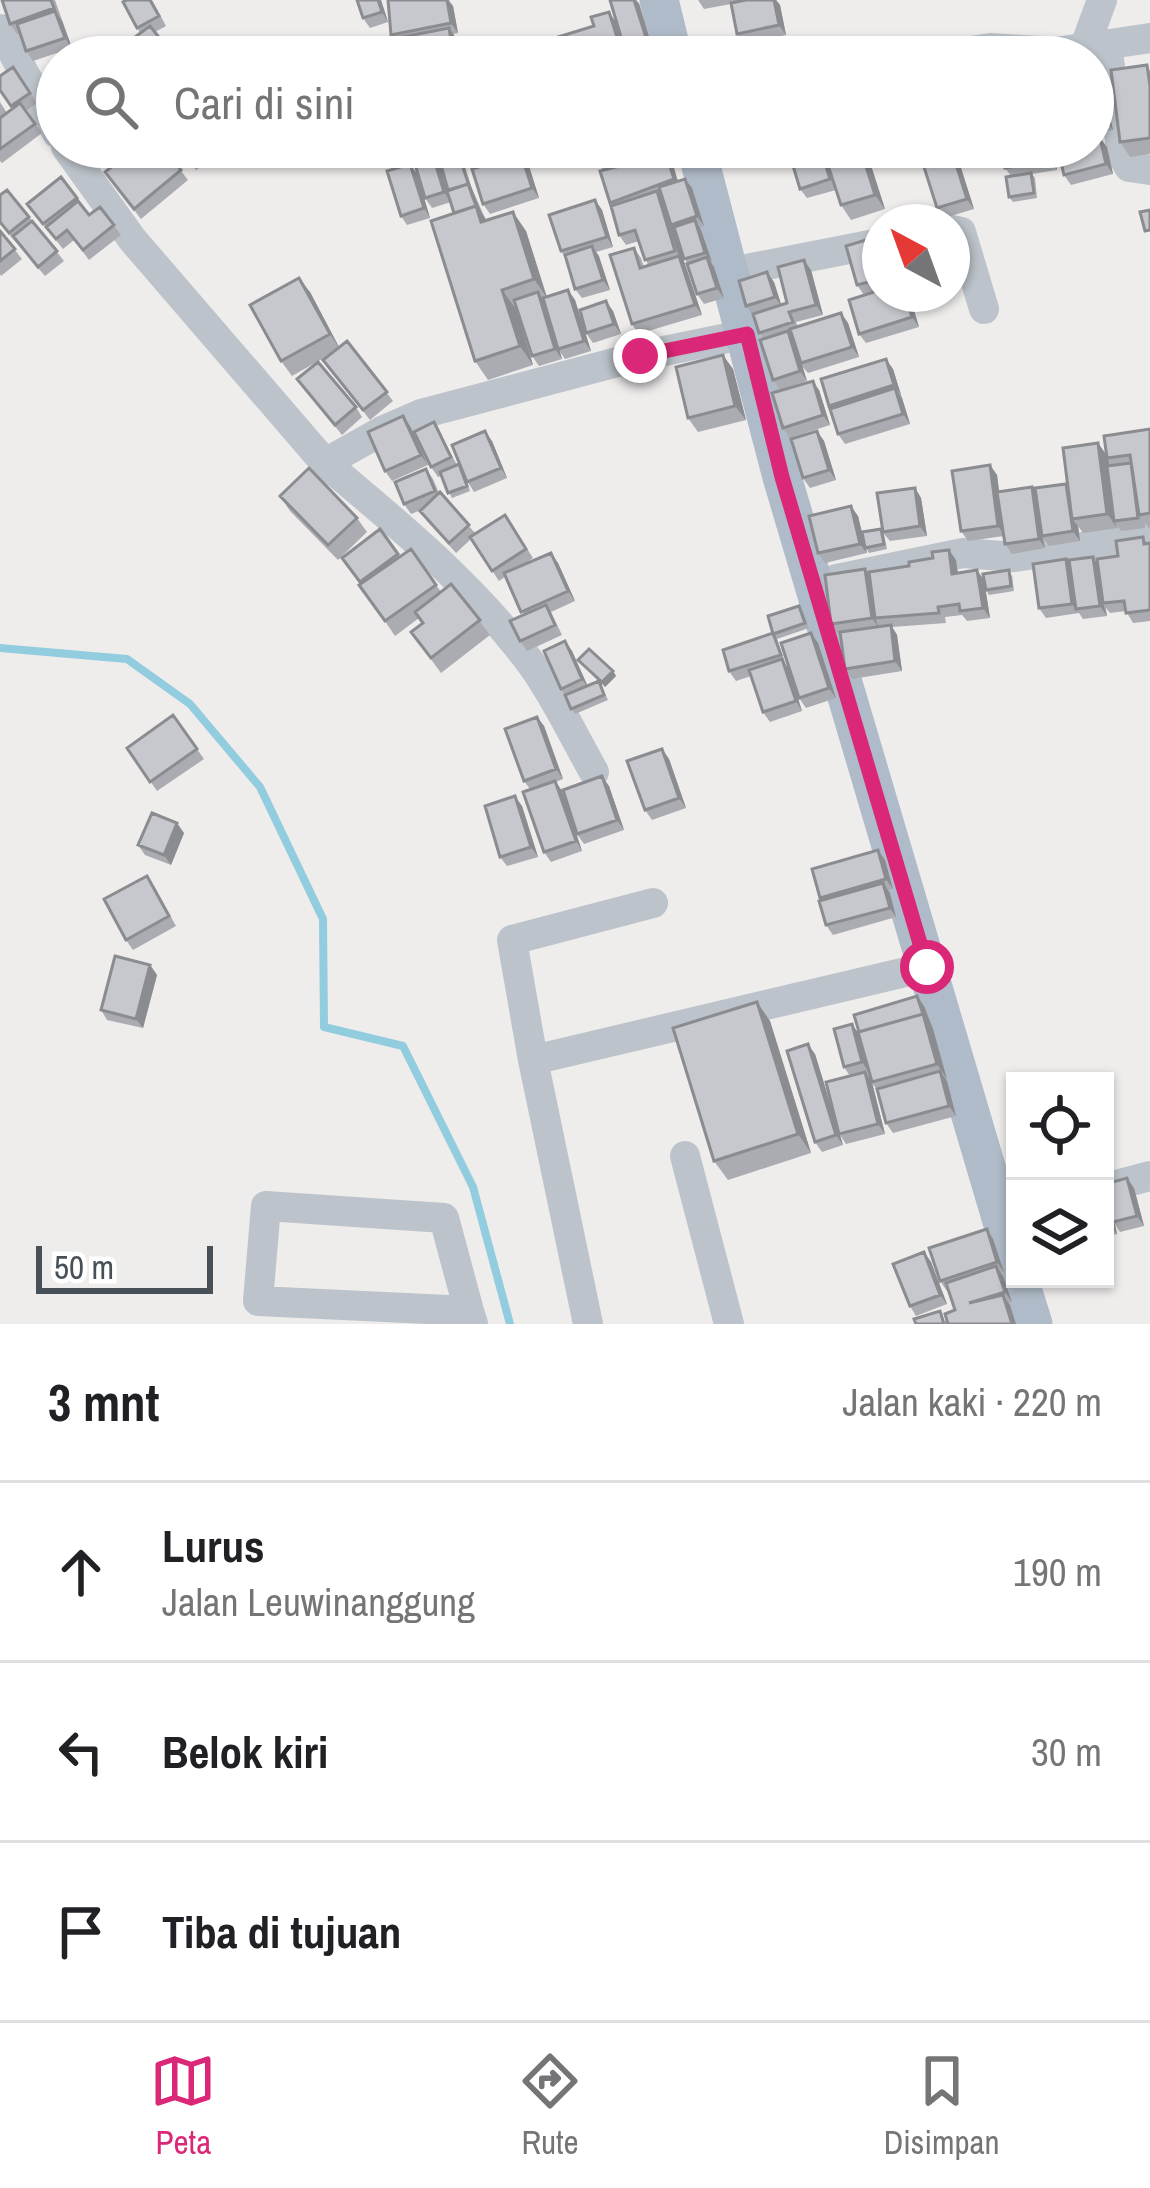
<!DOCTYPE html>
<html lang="id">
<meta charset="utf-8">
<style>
body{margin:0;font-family:"Archivo Narrow",sans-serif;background:#f2f2f2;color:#202124}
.controls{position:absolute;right:36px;bottom:36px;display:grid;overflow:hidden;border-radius:0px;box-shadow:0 3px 9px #0004}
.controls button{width:108px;height:108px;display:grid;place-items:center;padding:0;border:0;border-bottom:3px solid #e0e0e0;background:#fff;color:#202124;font:60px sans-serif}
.compass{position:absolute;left:862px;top:204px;width:108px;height:108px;border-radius:50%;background:#fff;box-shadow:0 3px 9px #0004;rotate:319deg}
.scale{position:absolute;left:36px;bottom:30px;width:177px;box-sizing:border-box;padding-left:12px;border:6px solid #474f57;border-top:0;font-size:33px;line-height:42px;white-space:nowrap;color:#474f57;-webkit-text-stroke:9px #fff;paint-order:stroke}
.stop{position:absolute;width:36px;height:36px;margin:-27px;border:9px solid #db2777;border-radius:50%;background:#fff}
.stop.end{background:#db2777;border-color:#fff;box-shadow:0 3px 12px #0008}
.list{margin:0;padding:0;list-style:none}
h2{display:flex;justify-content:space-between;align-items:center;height:156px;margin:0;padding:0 48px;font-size:51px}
h2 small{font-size:39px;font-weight:400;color:#757577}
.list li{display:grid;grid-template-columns:78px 1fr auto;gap:36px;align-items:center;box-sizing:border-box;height:180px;padding:0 48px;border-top:3px solid #e0e0e0}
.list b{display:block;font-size:45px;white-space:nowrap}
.list p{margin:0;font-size:39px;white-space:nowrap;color:#757577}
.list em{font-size:39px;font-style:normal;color:#757577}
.icon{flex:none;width:66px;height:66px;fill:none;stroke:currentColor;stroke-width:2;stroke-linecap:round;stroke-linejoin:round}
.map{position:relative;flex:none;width:1150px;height:1324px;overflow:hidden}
.search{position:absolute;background:#fff;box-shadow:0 3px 9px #0004;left:36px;right:36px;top:36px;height:132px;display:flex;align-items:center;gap:30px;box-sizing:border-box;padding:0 42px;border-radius:66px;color:#757577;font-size:45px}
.sheet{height:696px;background:#fff}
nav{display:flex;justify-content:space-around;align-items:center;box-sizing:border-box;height:168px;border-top:3px solid #e0e0e0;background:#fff;font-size:33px;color:#757577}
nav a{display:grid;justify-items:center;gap:6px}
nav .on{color:#db2777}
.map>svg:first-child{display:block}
</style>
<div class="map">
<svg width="1150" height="1324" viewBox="0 0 1150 1324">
<rect width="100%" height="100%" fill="#efecec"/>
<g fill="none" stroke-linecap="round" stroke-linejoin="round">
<path stroke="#92ccdf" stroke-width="8" d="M0 648 127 659 190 704 260 787 323 919 324 1027 403 1046 473 1187 510 1324"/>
<path stroke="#bcc3ca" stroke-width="30" d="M0 29 57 133
M1107 45 1122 155 1129 167 1150 170
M1084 49 1102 0
M932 57 990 48 1055 52 1150 38
M66 147 132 239 325 463 382 431 421 414 640 356 747 334
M952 230 961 232 984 309
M731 272 880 243
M325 463C399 525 475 587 533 666 556 698 574 737 594 772
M837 579 963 553 1015 557 1150 537
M533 1060 927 967
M685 1156 729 1324
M1105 1188 1150 1176
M469 1311 258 1301 266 1206 444 1218 469 1311 473 1324
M588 1324 533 1060 512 940 653 903"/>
<path stroke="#afbbc8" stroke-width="39" d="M659 0 673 57
M696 147 782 477 1015 1265
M1019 1279 1033 1324"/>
</g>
<path fill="#abacb1" d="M2 0H55L72 48 33 61 26 51 20 33 17 34 10 24Z
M124 0H152L166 26 155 32 174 57H132L140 33 123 2Z
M357 0H381L388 22 370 28 363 18Z
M388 0H449L453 6 458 33 453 34 456 38 394 39 391 35Z
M610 0H637L655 57H627Z
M698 0H776L780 5 786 35 744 44 737 34 731 4 704 9Z
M1093 60 1098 67 1113 130 1093 134Z
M13 67 37 103 26 111 42 133 2 163 0 161V102L7 113 13 108 0 90Z
M1150 69V154L1130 157 1120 142Z
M1100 138 1107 147 1113 174 1071 185 1064 175Z
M77 147H105L87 160Z
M163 147 188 180 141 219 105 172Z
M180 147H230L196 170Z
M399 147H448L408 161Z
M464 147H491L469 154Z
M527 147H590L538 163Z
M637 147 641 160H643L638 147H679L682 155 669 159 678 181 692 188 704 226 700 228 724 298 704 304 697 294 687 264 672 226 702 315 638 334 632 324 634 248 641 258 644 267 648 265 639 241 626 245 619 235 603 170 600 166Z
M793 147H865L885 209 851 220 841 205 836 190 807 198 800 189Z
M936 147H978L979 153 956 159 961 168 974 209 944 218 937 208 943 161Z
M1053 147 1057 170 1032 174 1035 178 1037 198 1013 202 1009 197 1011 176 1005 168Z
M434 159 441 168 464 163 472 189 486 220 526 231 547 297 568 290 575 300 591 351 565 359 560 352 562 359 539 366 532 356 516 309 533 365 488 380 475 361 454 213 451 202 432 208 425 198Z
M528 163 539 198 490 214 483 204Z
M410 164 417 174 430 218 407 225 401 216Z
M61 177 89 215 100 207 121 235 89 260 74 240 63 249 27 204Z
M0 195 29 217 64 261 45 276 0 224Z
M595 200 602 210 613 247 596 252 610 290 582 298 575 289 566 259 561 251Z
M0 231 22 259 1 276 0 274Z
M880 237V294H909L919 327 866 343 859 334 864 295 857 285Z
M811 270 823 315 796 322 798 327 841 313 848 323 859 357 808 373 802 366 807 381 780 390 773 380 763 339 753 315 746 306 774 282 781 305 787 303Z
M310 292 339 347 347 341 393 401 370 420 323 360 329 355 292 376 281 361Z
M613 311 621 334 593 343 586 333Z
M733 369 746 420 698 432 688 418Z
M893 369 910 424 845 444 838 434 829 406Z
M297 379 356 407 362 417 342 435Z
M819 390 830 425 790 438 783 428Z
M403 416 410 426 428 465 392 481 385 471Z
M434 422 457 465 492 441 507 478 474 492 466 479 470 491 452 498 441 476 438 477 431 467Z
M1150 429V529L1145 523V528L1121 531 1117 525 1118 528 1083 533 1078 526 1080 541 1049 546 1044 539 1045 548 1012 554 1005 544 1004 536 968 541 961 531 990 465 997 475 999 492 1032 487 1036 493 1066 484 1098 443 1106 455Z
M817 431 824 441 836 480 810 488 803 478Z
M426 469 433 479 439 493 476 534 505 515 533 558 523 565 558 563 575 601 551 612 562 635 527 651 520 641 524 615 506 576 499 581 471 539 456 553 427 521 421 510 411 514 404 504Z
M915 488 921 498 927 536 890 541 884 534 887 549 869 553 866 548 867 553 825 563 818 553 858 516 864 543 881 529Z
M280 496 357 518 367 532 338 560 290 511Z
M380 529 400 557 411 549 441 592 451 584 490 635 441 673 411 632 423 624 419 618 395 636 342 558Z
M1143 537 1148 544 1150 543V621L1133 623 1126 611 1110 613 1106 608 1107 616 1083 619 1079 613 1046 618 1039 608 1070 565 1097 562 1118 556Z
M956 560 958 573 984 580 990 618 967 621 962 615 945 617 946 623 892 627 897 635 902 671 852 679 845 669 841 633 838 634 831 624 869 575Z
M1012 575 1014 591 989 595 986 590Z
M803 611 809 628 777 639 802 711 770 722 763 712 751 676 736 681 729 671 773 633Z
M565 641 572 651 587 685 598 681 578 660 613 671 616 676 605 687 600 682 608 700 575 714 561 689Z
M818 643 836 698 806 708 799 698Z
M173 715 204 759 157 791 127 748Z
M537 717 544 726 563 779 556 782 562 791 582 851 551 862 544 852 530 789 524 781Z
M662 749 669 759 686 808 652 820 645 810Z
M609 786 624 830 584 844 577 834Z
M522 806 538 857 507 866 500 857Z
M184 833 171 865 145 855 138 845Z
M885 860 893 889 888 890 896 917 833 935 826 925 820 898Z
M154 886 176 926 133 950 126 940Z
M150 965 157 975 143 1028 107 1020 101 1010Z
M924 1006 933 1029 956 1116 893 1133 886 1123 878 1091 872 1083 885 1134 846 1144 840 1135 843 1145 822 1152 815 1142V1054L838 1130 850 1076 844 1067 852 1024 858 1033Z
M770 1021 811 1153 728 1180 714 1161Z
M1134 1188 1144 1226 1120 1232 1115 1224 1117 1234 1105 1237V1190Z
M993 1239 1004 1272 1001 1273 1012 1302 1008 1303 1016 1324H916L947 1321 955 1310 949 1291H947L940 1281Z
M924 1252 931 1262 947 1304 916 1316 910 1306Z"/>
<path fill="#8b8c90" d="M378 0H381L388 22 382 12Z
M447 0 453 6 458 33 451 23Z
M634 0 639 3 655 57 650 50Z
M774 0H776L780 5 786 35 779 25Z
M55 11 62 21 72 48 65 38Z
M609 12 616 22 627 57H623Z
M449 28 456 38 459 57H454Z
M1093 60 1098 67 1113 130 1103 115 1093 75Z
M1100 138 1107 147 1113 174 1106 164Z
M860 147H865L885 209 875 195Z
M1048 147H1053L1057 170 1050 160Z
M521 154 528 163 539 198 532 188Z
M666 154 673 164 680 189 674 179Z
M460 158 482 214 490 225 481 222Z
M954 158 961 168 974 209 967 199Z
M434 159 441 168 451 202 444 192Z
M410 164 417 174 430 218 424 208Z
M685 179 692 188 704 226 697 216Z
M657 191 664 201 702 315 695 305Z
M595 200 602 210 613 247 607 237Z
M513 212 526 231 547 298 534 279Z
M695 220 701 230 712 262 705 253Z
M592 246 599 256 610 290 603 280Z
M707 257 714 267 724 298 717 288Z
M804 260 811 270 823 315 816 305Z
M767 272 774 282 782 307 775 297Z
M299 278 310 292 340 349 330 334Z
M502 290 516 309 533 365 520 346Z
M568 290 575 300 591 351 584 341Z
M538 292 545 302 562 359 555 349Z
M905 294H909L919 327 912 317Z
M606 301 613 311 621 334 614 324Z
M841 313 848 323 859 357 852 347Z
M788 331 795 341 807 381 800 371Z
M723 355 733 369 746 420 735 406Z
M886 359 893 369 901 395 894 385Z
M813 381 819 390 830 425 823 415Z
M895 388 902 398 910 424 903 414Z
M403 416 410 426 428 465 421 455Z
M485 431 492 441 507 478 501 468Z
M817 431 824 441 836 480 829 470Z
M1098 443 1108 457 1117 521H1114L1118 528 1107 514Z
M990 465 997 475 1005 536 998 526Z
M1066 484 1072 519 1078 526 1080 541 1073 531Z
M1032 487 1039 497 1042 536 1045 548 1039 539Z
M915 488 921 498 927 536 920 526Z
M851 506 858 516 867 553 860 544Z
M949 550 956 560 959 584 952 574Z
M551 553 558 563 575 601 568 591Z
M1093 557 1100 567 1103 603 1107 616 1100 606Z
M1066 559 1073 569 1076 609 1079 614 1072 604Z
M865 569 872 579 875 618 879 628 872 618Z
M977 570 984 580 990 618 983 608Z
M891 625 897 635 902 671 895 661Z
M811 633 818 643 836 698 829 688Z
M565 641 572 651 589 689 582 679Z
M782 659 789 669 802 711 796 701Z
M613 671 616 676 605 687 602 682Z
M537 717 544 726 563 779 556 769Z
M662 749 669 759 686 808 679 798Z
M602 776 609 786 624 830 617 820Z
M555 781 562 791 582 851 576 841Z
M515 796 522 806 538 857 531 847Z
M177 823 184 833 171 865 164 855Z
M878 850 885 860 893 889 886 879Z
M883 883 890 893 896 917 890 908Z
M150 965 157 975 143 1028 136 1019Z
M917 996 924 1006 933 1029 947 1079 937 1064Z
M757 1002 770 1021 811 1153 798 1134Z
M852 1024 859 1034 869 1072 862 1062Z
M808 1044 815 1054 843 1145 836 1135Z
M940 1071 947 1081 956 1116 949 1106Z
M865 1072 872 1082 885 1134 878 1124Z
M1127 1178 1134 1188 1144 1226 1137 1216Z
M1105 1190 1107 1193 1117 1234 1110 1224 1105 1203Z
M987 1229 993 1239 1004 1272 997 1262Z
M924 1252 931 1262 947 1304 940 1295Z
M996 1266 1003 1276 1012 1302 1005 1292Z
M1003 1295 1010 1305 1016 1324H1012Z"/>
<path fill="#c7c8ce" stroke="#8b8c90" stroke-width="3" d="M2 0H51L54 8 10 24Z
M127 0H150L159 16 137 28 123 2Z
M357 0H378L382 12 363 18Z
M388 0H447L451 23 391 35Z
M610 0H634L650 50 627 57Z
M746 0H774L779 25 737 34 731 3Z
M55 11 65 38 26 51 17 24Z
M609 12 623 56 565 57 558 37 594 26 591 17Z
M150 26 173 55 171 57H133L124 45Z
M449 28 454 57H370L367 44Z
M215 38 229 57H190Z
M118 46 127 57H104Z
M554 50 556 57H531Z
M1088 52 1089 57H1069Z
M1147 65 1150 86V138L1120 142 1111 70Z
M13 67 30 93 11 106 0 90V76Z
M1093 75 1103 115 1093 117Z
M57 90V106L50 96Z
M20 103 35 124 0 149V118Z
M1100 138 1106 164 1064 175 1058 149 1093 147V139Z
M137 147H163L181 170 134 209 105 172Z
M180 147H208L189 160Z
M594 147H633L636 155 600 166Z
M638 147H669L641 156Z
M793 147H820L830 179 800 189 788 149Z
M822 147H860L875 195 841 205Z
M936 147H958L938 153Z
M1002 147H1048L1050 160 1005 168Z
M521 154 532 188 483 204 472 169Z
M666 154 674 179 610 203 600 171Z
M460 158 469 186 468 184 448 190 441 165Z
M954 158 967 199 937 208 924 167Z
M434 159 444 192 425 198 415 164Z
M410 164 424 208 401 216 387 171Z
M1031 173 1034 193 1009 197 1006 177Z
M61 177 77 198 43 224 27 204Z
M685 179 697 216 671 225 659 187Z
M468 184 476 206 454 213 447 191Z
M7 190 29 217 9 233 0 222V195Z
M657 191 675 251 645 260 635 230 619 235 611 206Z
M595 200 607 237 561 251 549 215Z
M78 201 89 215 100 207 114 225 83 250 67 230 56 239 46 227Z
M476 206 481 222 513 212 534 279 502 290 520 346 475 361 431 221Z
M1150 210V230L1145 231 1140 212Z
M695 220 705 253 684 259 674 227Z
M32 221 57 251 38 267 13 236Z
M0 231 15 249 0 261Z
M879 236 880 279 857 285 846 246Z
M592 246 603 280 575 289 565 255Z
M634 248 640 268 679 256 695 305 632 324 610 255Z
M707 257 717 288 697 294 687 264Z
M804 260 816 305 789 312 793 322 759 333 753 314 787 303 778 267Z
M767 272 775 297 746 306 739 281Z
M299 278 330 334 281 361 250 305Z
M568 290 584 341 558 349 543 298Z
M880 290V294H905L912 317 859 334 849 300Z
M538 292 555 349 532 356 514 300Z
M606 301 614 324 586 333 580 310Z
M841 313 852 347 801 363 790 329Z
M788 331 800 371 773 380 760 340Z
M347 341 387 392 363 410 323 360Z
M723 355 735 406 688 418 676 367Z
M886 359 894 385 829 406 821 379Z
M318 362 356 407 335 425 297 379Z
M813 381 823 415 783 428 772 393Z
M895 388 903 414 838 434 830 409Z
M403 416 421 455 385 471 368 432Z
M434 422 451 457 431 467 414 432Z
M1150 429V513L1139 515 1130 455 1107 458 1104 436Z
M485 431 501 468 467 482 452 445Z
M817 431 829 470 803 478 791 439Z
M1098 443 1107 514 1072 519 1063 448Z
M1131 463 1138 518 1114 521 1107 466Z
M459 464 467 486 448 493 440 472Z
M990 465 998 526 961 531 952 471Z
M309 468 357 518 328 545 280 496Z
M426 469 435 491 404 504 395 482Z
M1066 484 1073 531 1042 536 1035 488Z
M1032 487 1039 539 1005 544 997 492Z
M915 488 920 526 883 532 877 493Z
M440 492 469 525 449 543 420 511Z
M851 506 860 544 818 553 809 516Z
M505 515 526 549 492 571 470 537Z
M380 529 398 554 360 582 342 558Z
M881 529 884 544 865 548 862 532Z
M1143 537 1144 544 1150 543V610L1126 613 1124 601 1103 603 1097 559 1118 556 1116 541Z
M411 549 436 585 385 621 359 585Z
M949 550 952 574 977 570 983 608 960 611 959 604 938 607 939 613 875 618 869 572 909 566V562L933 558 932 552Z
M551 553 568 591 521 612 504 573Z
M1093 557 1100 606 1076 609 1069 560Z
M1066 559 1072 604 1039 608 1033 564Z
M865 569 872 618 831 624 825 575Z
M1009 570 1011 586 986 590 983 574Z
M451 584 480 620 431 658 411 632 423 623 415 612Z
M546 605 555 625 520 641 510 621Z
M799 606 805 623 773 634 768 616Z
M891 625 895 661 845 669 840 632Z
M773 633 781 655 729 671 723 650Z
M811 633 829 688 799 698 781 643Z
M565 641 582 679 561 689 544 651Z
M589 649 613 671 602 682 578 660Z
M782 659 796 701 763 712 749 670Z
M599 681 604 695 571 709 565 695Z
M173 715 197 749 150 782 127 748Z
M537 717 556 769 524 781 505 729Z
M662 749 679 798 645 810 627 761Z
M602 776 617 820 577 834 563 790Z
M555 781 576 841 544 852 523 792Z
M515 796 531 847 500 857 485 806Z
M152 813 177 823 164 855 138 845Z
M878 850 886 879 820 898 812 869Z
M147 876 169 916 126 940 104 899Z
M883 883 890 908 826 925 819 901Z
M115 956 150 965 136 1019 101 1010Z
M917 996 923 1014 859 1032 854 1015Z
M757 1002 798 1134 714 1161 673 1028Z
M923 1014 937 1064 872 1082 858 1032Z
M852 1024 862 1062 844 1067 834 1029Z
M808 1044 836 1135 815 1142 787 1051Z
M940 1071 949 1106 886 1123 877 1089Z
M865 1072 878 1124 839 1134 826 1082Z
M1127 1178 1137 1216 1113 1222 1105 1184Z
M1105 1203 1110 1224 1105 1225Z
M987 1229 997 1262 940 1281 929 1248Z
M924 1252 940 1295 910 1306 893 1264Z
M996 1266 1005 1292 969 1303 1003 1295 1012 1324H948L945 1314 955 1310 946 1283Z
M940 1311 944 1324H916L914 1319Z"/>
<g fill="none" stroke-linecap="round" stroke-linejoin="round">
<path stroke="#db2777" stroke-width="15" d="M640 356 747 334 782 477 927 967"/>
</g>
</svg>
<div class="controls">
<button><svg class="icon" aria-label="locate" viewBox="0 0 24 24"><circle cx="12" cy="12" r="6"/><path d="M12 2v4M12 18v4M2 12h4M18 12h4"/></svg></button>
<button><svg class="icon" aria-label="layers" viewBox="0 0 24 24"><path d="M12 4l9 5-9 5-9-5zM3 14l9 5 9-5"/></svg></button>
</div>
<svg class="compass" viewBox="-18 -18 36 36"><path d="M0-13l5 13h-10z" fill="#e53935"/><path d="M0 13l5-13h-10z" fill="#757577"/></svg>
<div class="scale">50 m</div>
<div class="stop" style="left:927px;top:967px"></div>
<div class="stop end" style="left:640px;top:356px"></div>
<div class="search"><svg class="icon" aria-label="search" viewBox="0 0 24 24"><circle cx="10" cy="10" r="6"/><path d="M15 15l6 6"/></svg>Cari di sini</div>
</div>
<section class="sheet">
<h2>3 mnt<small>Jalan kaki · 220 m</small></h2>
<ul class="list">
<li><svg class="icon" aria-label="ahead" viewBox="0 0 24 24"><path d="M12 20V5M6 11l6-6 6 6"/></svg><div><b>Lurus</b><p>Jalan Leuwinanggung</p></div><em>190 m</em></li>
<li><svg class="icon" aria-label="left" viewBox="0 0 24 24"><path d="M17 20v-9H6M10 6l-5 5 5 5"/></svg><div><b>Belok kiri</b></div><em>30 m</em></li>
<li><svg class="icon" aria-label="arrive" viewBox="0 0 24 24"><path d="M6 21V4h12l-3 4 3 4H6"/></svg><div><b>Tiba di tujuan</b></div></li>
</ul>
</section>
<nav>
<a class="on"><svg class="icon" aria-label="map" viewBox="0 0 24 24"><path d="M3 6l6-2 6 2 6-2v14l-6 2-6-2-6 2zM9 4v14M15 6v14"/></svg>Peta</a>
<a><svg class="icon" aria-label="directions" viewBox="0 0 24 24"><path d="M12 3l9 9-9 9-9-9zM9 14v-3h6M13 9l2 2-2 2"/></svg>Rute</a>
<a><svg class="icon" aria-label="saved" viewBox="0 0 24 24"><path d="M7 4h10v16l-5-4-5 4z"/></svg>Disimpan</a>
</nav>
